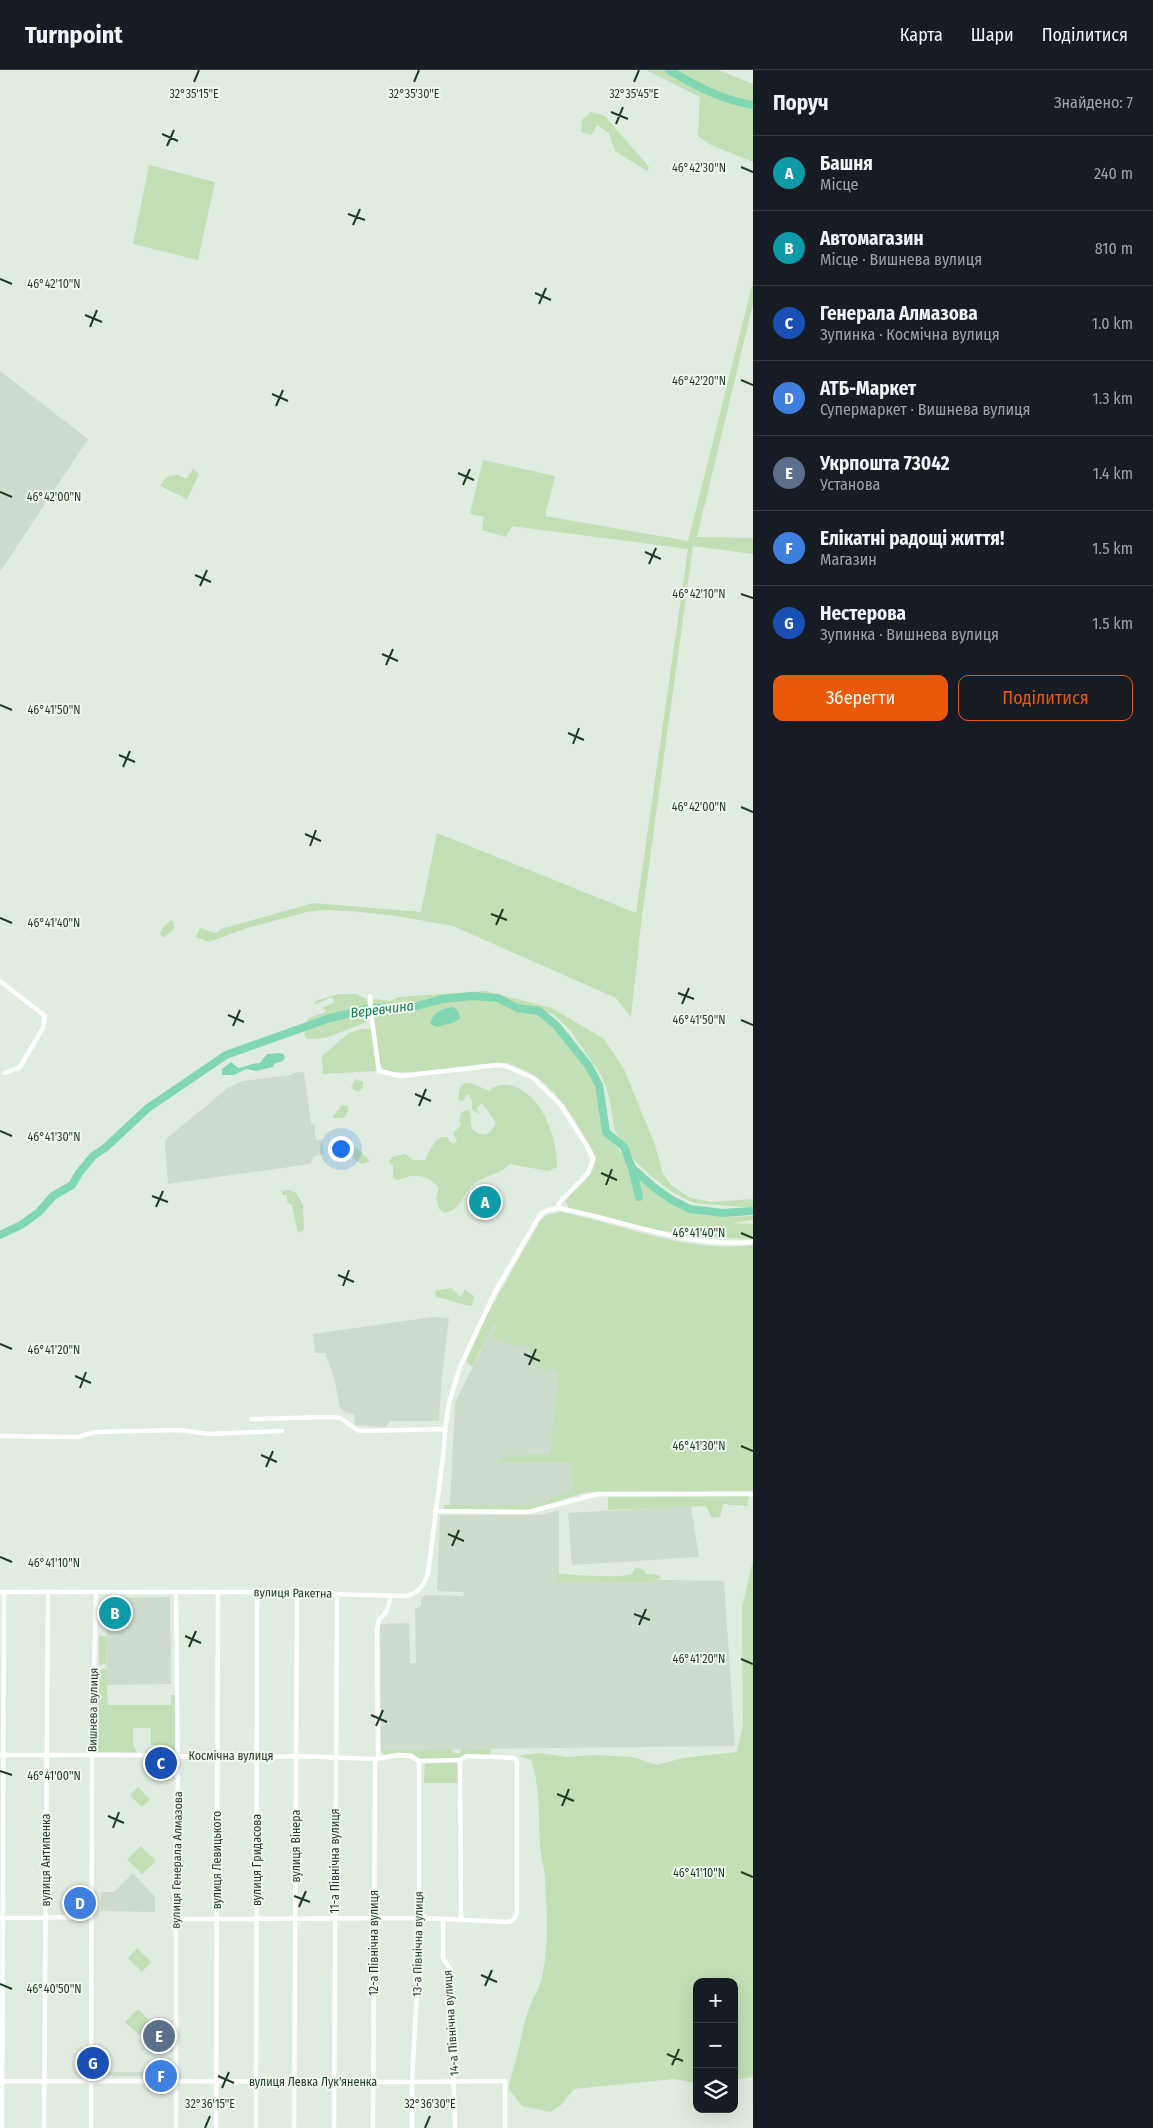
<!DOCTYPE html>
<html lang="uk">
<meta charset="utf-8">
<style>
body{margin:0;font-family:"Fira Sans Condensed",sans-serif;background:#242831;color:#f1f3f6}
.controls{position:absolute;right:15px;bottom:15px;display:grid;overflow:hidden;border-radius:10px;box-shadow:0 5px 20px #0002}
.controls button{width:45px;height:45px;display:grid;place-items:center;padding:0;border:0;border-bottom:1px solid #363941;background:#171b24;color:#f1f3f6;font:25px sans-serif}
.you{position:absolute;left:340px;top:1078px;width:18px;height:18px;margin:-12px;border:4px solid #fff;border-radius:50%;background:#1a73e8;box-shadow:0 0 0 8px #1a73e833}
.badge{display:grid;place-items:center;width:32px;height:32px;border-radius:50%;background:#ea580c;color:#fff;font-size:16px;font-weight:700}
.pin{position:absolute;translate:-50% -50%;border:2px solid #fff;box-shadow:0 1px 5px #0006}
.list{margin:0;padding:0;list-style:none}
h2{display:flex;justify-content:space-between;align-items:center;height:65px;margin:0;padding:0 20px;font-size:21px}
h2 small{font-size:16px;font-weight:400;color:#9ea1a6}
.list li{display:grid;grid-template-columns:32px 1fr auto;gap:15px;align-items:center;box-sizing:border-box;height:75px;padding:0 20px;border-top:1px solid #363941}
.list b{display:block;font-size:19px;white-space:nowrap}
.list p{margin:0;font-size:16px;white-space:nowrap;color:#9ea1a6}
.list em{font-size:16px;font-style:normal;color:#9ea1a6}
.actions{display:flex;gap:10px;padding:15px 20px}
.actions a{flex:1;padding:11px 0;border:1px solid #ea580c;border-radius:10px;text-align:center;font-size:18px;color:#ea580c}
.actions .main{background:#ea580c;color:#fff}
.icon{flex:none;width:28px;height:28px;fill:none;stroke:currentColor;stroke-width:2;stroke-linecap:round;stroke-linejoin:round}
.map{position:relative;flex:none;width:753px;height:2058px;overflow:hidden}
header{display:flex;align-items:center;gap:30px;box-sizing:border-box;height:70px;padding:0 25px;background:#171b24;border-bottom:1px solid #363941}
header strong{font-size:24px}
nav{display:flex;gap:28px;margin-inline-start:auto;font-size:18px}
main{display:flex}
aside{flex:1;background:#171b24}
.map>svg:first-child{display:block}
</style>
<header>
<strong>Turnpoint</strong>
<nav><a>Карта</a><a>Шари</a><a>Поділитися</a></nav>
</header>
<main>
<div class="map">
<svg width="753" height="2058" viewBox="0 0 753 2058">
<rect width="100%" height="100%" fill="#dfecdf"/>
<path fill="#cddccd" d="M0 301 88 369 0 502Z
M304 1002 311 1054H314L316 1070 322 1069 324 1084 314 1086 310 1094 168 1114 165 1074 166 1069 229 1017 242 1011 291 1005 293 1003Z
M432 1247 449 1248 442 1305 439 1351H391L385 1357 355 1355 354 1344 347 1343 340 1338 335 1311 325 1283H315L313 1264Z
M494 1254 534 1275 559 1303 550 1391 571 1392 573 1419 535 1435H450L455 1333Z
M691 1436 699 1487 572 1495 568 1443Z
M559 1440V1508L724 1511 735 1676 381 1680 380 1554 409 1553 410 1593H416L415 1539 421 1536V1528L425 1525 464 1526 463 1522 437 1521 440 1445H541Z
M170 1527 171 1614 106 1615 108 1528Z
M133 1803 155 1827V1842L101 1841V1822H114Z
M74 1825H86V1842L73 1841Z
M100 2002H170V2006H100Z"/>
<path fill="#c2dfb5" d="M646 0H718L753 14V92L711 75 698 66 700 27Z
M591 42 605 46 649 97 647 101 615 81 609 63 597 55 591 65 581 62 582 50Z
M149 95 215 112 198 190 133 174Z
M753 211V234L697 467 753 468V484L693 476 642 846 631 947 616 928 453 856 397 846 350 841 324 840 307 842 247 858 209 872 196 867 200 858 216 863 221 859 313 833 421 842 437 763 636 843 688 479 512 456 506 467 482 460 484 447 470 444 483 390 555 406 545 446 688 471Z
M193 399 199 404 187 429 160 416C167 405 175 401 186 409Z
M171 850 174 852V859L163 868 160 863 162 859Z
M485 921 552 938 604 969 624 999 655 1075 663 1104 671 1115 690 1128 712 1132 753 1129V1138L694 1133 672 1122 651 1106 636 1092 615 1061 609 1026 602 1007 571 961 553 944 510 932 512 936 538 943 552 953 589 1000 598 1022 603 1059 624 1087 630 1101C640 1103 646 1114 654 1120 685 1143 715 1149 753 1146V1150L732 1153 753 1154V1169C713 1168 673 1164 633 1155 612 1150 591 1143 569 1138L565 1130C577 1118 597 1104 596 1086 576 1053 558 1014 520 998 516 997 510 994 506 993 484 990 394 1012 382 997 375 989 373 946 371 934L374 929 390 931 399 927Z
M338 924H356L367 929 368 945 365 953 325 968 307 969 304 965 308 948 326 942 325 939 322 938 335 932 332 927 314 935 316 931Z
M361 959H372L376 1001 323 1004 322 986 349 963Z
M355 1009 363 1012V1018L357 1022 351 1017Z
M464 1013H470L490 1021 493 1017C498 1016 504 1014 509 1015 542 1022 557 1067 557 1097L548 1101 510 1094C501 1104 487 1105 475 1113 461 1124 465 1137 445 1143L439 1139 436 1127 439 1118C427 1104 415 1103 398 1110L393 1108V1095L389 1092 392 1087 405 1084 413 1090H425L435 1071 441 1067H447L450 1072 454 1074 457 1071 453 1063 461 1055 459 1050 462 1042 467 1040 470 1042 472 1059C484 1068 489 1066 496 1053L482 1033 477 1038 479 1044 472 1040V1030L468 1024 465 1026 464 1031 458 1030 460 1018Z
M342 1035 348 1036V1041L344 1048H332Z
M352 1077H356L370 1091 362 1094 356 1091 349 1079Z
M289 1120 296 1123 303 1135 304 1160 298 1163 292 1135 287 1132V1125H282V1121Z
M560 1142C623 1154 687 1184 753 1175V1421L587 1422 539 1437 525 1440 444 1439V1435H535L573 1419 571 1392H498L510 1384 519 1387 528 1384H550L559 1303 552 1296 550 1301 546 1302 534 1295 531 1284 527 1276C514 1277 503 1272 492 1266L497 1256 494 1254 472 1297 466 1291 488 1243 539 1153 545 1146Z
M451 1218 461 1227 465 1220 474 1226 472 1236C460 1235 449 1229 436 1227L435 1221Z
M749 1426 747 1436 723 1434 720 1447 712 1448 706 1436 608 1440V1427Z
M753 1490V2007L734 2010V1912H697V2013L674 2009 574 2019 560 2036 550 2042 522 2036 509 2019C510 2007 514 1998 517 1986 522 1968 524 1948 532 1931 534 1926 537 1922 539 1917 550 1886 547 1840 545 1807 544 1797 541 1787 540 1777 539 1752 540 1713 531 1690L518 1686 538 1683 568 1687 596 1685 632 1687 657 1695 683 1688 737 1682 743 1655 742 1538Z
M635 1498 643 1499 647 1504 659 1505 661 1508 646 1512 558 1511V1504C583 1505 607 1508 631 1505Z
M99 1566H107L106 1594 99 1595Z
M97 1599H106L108 1635H171V1625H175V1684L163 1683V1675H151V1658H133V1675L137 1683 95 1682Z
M452 1679 453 1683H460L461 1679H490V1685H464L458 1689 422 1690 411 1683 384 1685 381 1680Z
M425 1692H457L458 1713H424Z
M138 1717 150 1729 142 1737 130 1725Z
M141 1776 156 1791 142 1804 127 1789Z
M137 1878 151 1892 142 1902 128 1888Z
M138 1939 151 1952 139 1965 125 1952Z"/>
<path fill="#81d6b3" d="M453 937 458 941 460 948 455 952 437 957 430 954C433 942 441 939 453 937Z
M279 983 283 984 285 987 283 991 274 994 273 997 256 1001 246 999 234 1005H222V999L231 992 238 998C246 997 251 993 260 993L267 984Z"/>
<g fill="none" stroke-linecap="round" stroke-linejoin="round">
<path stroke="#81d6b3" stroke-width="8" d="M669 0C696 16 722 30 753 35
M632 1098 639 1127
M0 1165 21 1155 39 1142 53 1126 72 1115 79 1103 93 1086 105 1078 148 1038 226 985 327 949 371 938 414 937 442 929 473 926 498 928 517 938 539 941 556 955 588 995 599 1015 606 1062 624 1077 632 1098 656 1119 672 1130 690 1139 707 1141 722 1143 753 1141"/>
<path stroke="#fff" stroke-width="4.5" d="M0 911 45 946 43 958 20 997 5 1003
M370 926 371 943 379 1001 400 1006 498 995 506 996 533 1008 560 1034 587 1076 593 1089 588 1103 559 1133 558 1138
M251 1349 329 1347 341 1348 357 1360 363 1361 445 1359
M0 1366 78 1367 95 1362 179 1360 209 1364 282 1361
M435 1441 528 1442 598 1424H753
M0 1522H257L407 1526C420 1522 424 1515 428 1503L444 1379 445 1359 449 1333 460 1297 495 1222 540 1145 545 1141 558 1138C623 1150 686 1178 753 1172
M176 1522 178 1740 176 1849V2058
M0 1685H136L241 1688 296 1686 375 1689 398 1685 411 1686 419 1691 460 1690
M378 1687 377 1559 379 1550 387 1541 391 1525
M0 1848 92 1847
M176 1849 426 1848 507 1852 513 1851 517 1843V1691L514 1688 466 1686 460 1690 461 1850
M443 1849V1888L450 1899 455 2058
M0 2011 412 2012 505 2011V2058
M2 2058 4 1522
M44 2058 48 1521
M91 2058 92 1684 96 1522
M216 2058 218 1522
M256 2058 257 1522
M294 2058 297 1524
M334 2058 337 1524
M373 2058 375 1689
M412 2058V2012L419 1882V1691"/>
</g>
<path fill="none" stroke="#1e3d23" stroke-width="2" d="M194 12 199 0M414 12 419 0M634 12 639 0M611 42 628 49M616 54 623 37M162 64 178 71M167 76 174 60M741 97 753 102M348 144 365 150M353 155 360 139M0 209 12 214M535 223 551 230M539 234 546 218M85 245 102 252M90 257 97 240M741 310 753 315M272 324 288 331M276 336 283 320M458 403 474 410M463 415 470 399M0 422 12 427M645 482 661 489M649 494 656 478M195 505 211 512M200 516 207 500M741 524 753 528M382 584 398 591M386 595 393 579M0 635 12 640M568 663 584 670M573 674 579 658M119 685 135 692M123 697 130 681M741 737 753 742M305 764 321 771M310 776 316 760M491 844 507 850M0 848 12 853M496 855 503 839M678 923 694 929M682 934 689 918M228 945 244 952M741 950 753 955M233 956 240 940M415 1024 431 1031M419 1036 426 1019M0 1061 12 1066M601 1103 617 1110M606 1115 612 1099M152 1126 168 1132M156 1137 163 1121M741 1163 753 1168M338 1205 354 1212M343 1216 349 1200M0 1274 12 1279M524 1284 540 1291M529 1295 536 1279M75 1306 91 1313M80 1318 86 1302M741 1376 753 1381M261 1385 277 1392M266 1397 273 1381M448 1464 464 1471M452 1476 459 1460M0 1487 12 1492M634 1544 650 1550M639 1555 646 1539M185 1566 201 1573M189 1577 196 1561M741 1589 753 1594M371 1645 387 1652M376 1656 383 1640M0 1701 12 1705M557 1724 574 1731M562 1736 569 1719M108 1746 124 1753M113 1758 119 1742M741 1802 753 1807M294 1826 310 1832M299 1837 306 1821M481 1905 497 1912M0 1914 12 1919M485 1916 492 1900M667 1984 683 1991M672 1995 679 1979M218 2006 234 2013M222 2018 229 2002M205 2058 210 2046M425 2058 430 2046"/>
<g text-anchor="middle" stroke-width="4" stroke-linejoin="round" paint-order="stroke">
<g font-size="12" fill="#1e3d23" stroke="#f0f8f0">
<text transform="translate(293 1523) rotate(1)" y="4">вулиця Ракетна</text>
<text transform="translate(93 1640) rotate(-89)" y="4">Вишнева вулиця</text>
<text x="231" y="1690">Космічна вулиця</text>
<text transform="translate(296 1776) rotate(-90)" y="4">вулиця Вінера</text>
<text transform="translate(46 1790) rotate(-90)" y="4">вулиця Антипенка</text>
<text transform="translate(177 1790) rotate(-89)" y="4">вулиця Генерала Алмазова</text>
<text transform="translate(217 1790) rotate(-90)" y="4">вулиця Левицького</text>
<text transform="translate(257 1790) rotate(-90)" y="4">вулиця Гридасова</text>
<text transform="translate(335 1791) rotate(-90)" y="4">11-а Північна вулиця</text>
<text transform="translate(374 1873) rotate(-90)" y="4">12-а Північна вулиця</text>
<text transform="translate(418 1874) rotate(-89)" y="4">13-а Північна вулиця</text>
<text transform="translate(451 1953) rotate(-94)" y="4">14-а Північна вулиця</text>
<text x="313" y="2016">вулиця Левка Лук'яненка</text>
</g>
<g font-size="14" font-style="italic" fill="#147e53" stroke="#f0f8f0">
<text transform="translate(382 939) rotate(-7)" y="5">Веревчина</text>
</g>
</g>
<g font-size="12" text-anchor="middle" fill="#1e3d23" stroke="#f0f8f0" stroke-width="4" stroke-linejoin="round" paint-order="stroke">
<text x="194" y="28">32°35'15"E</text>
<text x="414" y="28">32°35'30"E</text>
<text x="634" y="28">32°35'45"E</text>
<text x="699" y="102">46°42'30"N</text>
<text x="54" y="218">46°42'10"N</text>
<text x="699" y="315">46°42'20"N</text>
<text x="54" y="431">46°42'00"N</text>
<text x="699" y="528">46°42'10"N</text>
<text x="54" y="644">46°41'50"N</text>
<text x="699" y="741">46°42'00"N</text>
<text x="54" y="857">46°41'40"N</text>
<text x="699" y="954">46°41'50"N</text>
<text x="54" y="1071">46°41'30"N</text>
<text x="699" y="1167">46°41'40"N</text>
<text x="54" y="1284">46°41'20"N</text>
<text x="699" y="1380">46°41'30"N</text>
<text x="54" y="1497">46°41'10"N</text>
<text x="699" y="1593">46°41'20"N</text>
<text x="54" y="1710">46°41'00"N</text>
<text x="699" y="1807">46°41'10"N</text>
<text x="54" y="1923">46°40'50"N</text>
<text x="210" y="2038">32°36'15"E</text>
<text x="430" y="2038">32°36'30"E</text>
</g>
</svg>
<div class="controls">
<button>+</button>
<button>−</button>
<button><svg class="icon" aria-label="layers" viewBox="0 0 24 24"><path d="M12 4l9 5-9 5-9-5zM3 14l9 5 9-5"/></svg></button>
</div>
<div class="you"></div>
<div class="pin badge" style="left:485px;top:1132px;background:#0f9aa8">A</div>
<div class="pin badge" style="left:115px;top:1543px;background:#0f9aa8">B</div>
<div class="pin badge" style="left:161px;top:1693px;background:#1a4fb4">C</div>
<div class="pin badge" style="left:80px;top:1833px;background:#3f7fe0">D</div>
<div class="pin badge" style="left:159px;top:1966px;background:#5c6f8a">E</div>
<div class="pin badge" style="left:161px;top:2006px;background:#3f7fe0">F</div>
<div class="pin badge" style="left:93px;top:1993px;background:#1a4fb4">G</div>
</div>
<aside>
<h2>Поруч<small>Знайдено: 7</small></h2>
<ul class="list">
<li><span class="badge" style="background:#0f9aa8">A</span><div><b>Башня</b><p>Місце</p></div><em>240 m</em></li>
<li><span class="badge" style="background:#0f9aa8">B</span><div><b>Автомагазин</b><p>Місце · Вишнева вулиця</p></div><em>810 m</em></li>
<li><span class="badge" style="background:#1a4fb4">C</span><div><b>Генерала Алмазова</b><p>Зупинка · Космічна вулиця</p></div><em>1.0 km</em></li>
<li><span class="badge" style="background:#3f7fe0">D</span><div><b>АТБ-Маркет</b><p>Супермаркет · Вишнева вулиця</p></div><em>1.3 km</em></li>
<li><span class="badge" style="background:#5c6f8a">E</span><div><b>Укрпошта 73042</b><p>Установа</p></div><em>1.4 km</em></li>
<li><span class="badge" style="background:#3f7fe0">F</span><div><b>Елікатні радощі життя!</b><p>Магазин</p></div><em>1.5 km</em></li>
<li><span class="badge" style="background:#1a4fb4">G</span><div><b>Нестерова</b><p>Зупинка · Вишнева вулиця</p></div><em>1.5 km</em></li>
</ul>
<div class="actions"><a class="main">Зберегти</a><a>Поділитися</a></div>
</aside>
</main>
